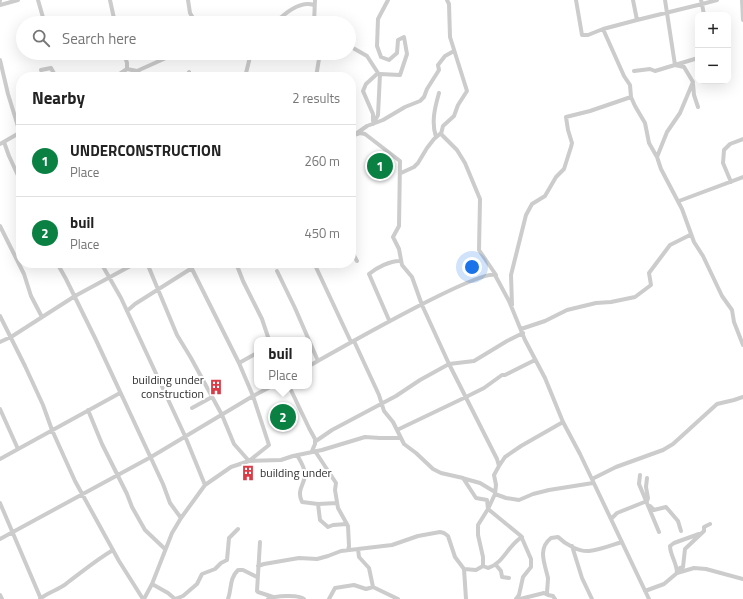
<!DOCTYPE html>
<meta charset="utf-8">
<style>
body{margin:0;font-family:"Titillium Web",sans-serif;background:#f6f6f6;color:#222}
.controls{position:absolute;right:12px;top:12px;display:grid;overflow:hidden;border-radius:8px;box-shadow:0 4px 16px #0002}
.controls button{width:36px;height:36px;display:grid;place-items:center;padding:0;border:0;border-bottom:1px solid #e0e0e0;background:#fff;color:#222;font:20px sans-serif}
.you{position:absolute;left:472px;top:267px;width:14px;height:14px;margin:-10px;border:3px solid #fff;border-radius:50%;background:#1a73e8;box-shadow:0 0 0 6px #1a73e833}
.badge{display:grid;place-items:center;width:26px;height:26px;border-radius:50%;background:#0b8043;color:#fff;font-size:13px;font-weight:700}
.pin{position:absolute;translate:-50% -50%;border:2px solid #fff;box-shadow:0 1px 4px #0006}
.popup{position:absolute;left:254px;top:337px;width:58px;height:52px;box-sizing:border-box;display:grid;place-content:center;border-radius:8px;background:#fff;filter:drop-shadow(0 1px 3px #0005);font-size:13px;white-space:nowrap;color:#767676}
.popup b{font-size:15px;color:#222}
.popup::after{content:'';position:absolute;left:50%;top:100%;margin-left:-8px;border:8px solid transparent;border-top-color:#fff}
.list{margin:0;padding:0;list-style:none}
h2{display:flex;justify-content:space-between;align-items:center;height:52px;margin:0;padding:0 16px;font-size:17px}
h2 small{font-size:13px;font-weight:400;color:#767676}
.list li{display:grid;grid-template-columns:26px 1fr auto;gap:12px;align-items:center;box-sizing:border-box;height:72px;padding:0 16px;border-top:1px solid #e0e0e0}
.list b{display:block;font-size:15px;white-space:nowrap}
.list p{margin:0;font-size:13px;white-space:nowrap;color:#767676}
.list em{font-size:13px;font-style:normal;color:#767676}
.icon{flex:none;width:22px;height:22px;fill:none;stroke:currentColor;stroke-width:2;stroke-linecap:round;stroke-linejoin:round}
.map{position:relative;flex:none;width:743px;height:599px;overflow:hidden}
.search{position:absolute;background:#fff;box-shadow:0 4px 16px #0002;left:16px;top:16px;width:340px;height:44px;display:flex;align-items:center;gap:10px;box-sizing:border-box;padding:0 14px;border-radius:22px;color:#767676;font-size:15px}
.panel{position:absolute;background:#fff;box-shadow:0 4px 16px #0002;left:16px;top:72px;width:340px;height:196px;border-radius:16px}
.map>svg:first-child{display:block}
</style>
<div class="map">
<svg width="743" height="599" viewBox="0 0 743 599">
<rect width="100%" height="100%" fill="#fff"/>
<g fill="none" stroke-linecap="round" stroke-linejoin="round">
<path stroke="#ccc" stroke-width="4" d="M38 0 44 21
M110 0 115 23
M188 0 190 13 196 23
M447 0 449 4 450 37 467 91 458 105 454 116 443 126 441 134 457 150 465 163 480 199 479 250 496 275
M576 0 582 35H588L603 29 637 20 702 4 701 0
M633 0 637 20
M742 0 743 20
M0 1V0
M0 5 18 0
M704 15 702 4 717 0
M275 23C285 13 300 0 314 5
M314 23 315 0
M603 29 624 76 630 85 631 97 635 106 645 123 649 143 657 157 661 169 682 209 694 242 703 256 722 296 732 310 734 322 743 345
M353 48 367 56 378 73 366 84 363 91 373 114V121
M0 60 8 94 20 133
M127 69 137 71 142 77
M41 70 51 68 56 77
M137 71 177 53
M634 71 650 69 655 71 698 58
M189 72 191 77
M115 77 127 69V63L124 53
M245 77 251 53
M316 77 320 53
M693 84 694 95 698 107
M373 124 378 115 380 74 400 75 407 54 404 37 398 40 397 53 389 60 381 57 377 46 378 19 388 0
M357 133 367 126 383 120 405 107 420 101 424 97 427 89 439 70 438 65 445 56 454 51
M351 136 360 133 365 134 400 161 399 226 393 237 399 249 402 265 412 277 422 305 449 364 497 459 499 466
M436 137C431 122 435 107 439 93
M4 142 9 156 21 182
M0 144 21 132
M657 157 667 132 680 113 693 82 684 67 675 65 665 0
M401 173 414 167 418 163 427 148 434 139 441 133
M731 182 723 163 724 150 730 144 743 139
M679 201 743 177
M0 226 24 274 31 296 42 317
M351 250 357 261
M57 263 66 279 96 340 163 484 170 503 181 518
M101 263 121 298 185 436 205 485
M147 263 177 335 191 358 222 415 234 444 249 461 269 445 253 396 239 363 189 263
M236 263 243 281 262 319 269 340
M314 263 351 342
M277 271 295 308 318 361
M512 305 511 275 526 215 532 204 545 196 556 177 564 169 571 147 572 143 568 130 566 117 590 111 631 97
M127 311 135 304 192 268
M0 316 25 366 43 405 52 430 75 481 119 561 143 599
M389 320 369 274C376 268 391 260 401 261
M521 329 545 321 567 310 596 303 611 302 635 297 651 285 649 273 670 245 690 235
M354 341 379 395 384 411 393 422 404 444 416 453 433 469 441 473 463 478 476 498 487 500 488 509 521 536 531 559V567L523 577 519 595 516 599
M0 342 11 337 75 296 136 263
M239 363 257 353
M309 366C334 352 476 270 495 275L509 301 525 340 545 378 563 422 580 454 649 599
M289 386 309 428 315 439V444L312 451
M192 408 212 397
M0 409 18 449
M88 410 102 444 127 494 132 507 145 530 165 549
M397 430 466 397 484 388 502 375H505L535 360
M316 441 332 430 396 396 420 380 449 364 474 361 507 341 523 333
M315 451 336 483 335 490 338 508 348 526 349 546 348 550
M297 455C300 460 305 468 305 474 305 485 296 489 302 502L318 504 337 503
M0 459 120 393
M640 475 639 484 659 532
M462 478 480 483 495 492
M592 479 616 467 663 450 673 444 717 404 734 400 743 397
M495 494 506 498 519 500 533 494 549 490 593 483
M0 503 41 599
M318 504 320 520 328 527 333 525 347 524
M650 506 654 510 666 507 678 521 681 531
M611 519 617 513 647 501 648 498 646 487 647 478
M0 539 151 457 253 396 272 386
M260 542 257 591 258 592 273 597
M572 546 582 578 592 599
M358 549 359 557 369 568 373 587
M496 565 501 571 502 577 509 578
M258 566 264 564 299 558 317 559 328 556 341 551 392 545 418 536 440 532 444 533 448 536 455 557 464 569 466 599
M483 566 488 568C504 563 508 545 522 537
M464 569 476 570 483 566V557L478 535V525L488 509 495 494 496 485 494 475 499 466 505 457 521 446 563 422
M682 571 680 568 683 567 685 549 704 531V527L710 524
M677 573C677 563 670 555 670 546L674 543 699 534
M152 584 168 593 175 599
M645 591 664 584 677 573 694 568 706 569 743 579
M547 594C547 589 548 583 548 578 545 564 537 549 551 538L558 537C565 544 579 552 589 551 600 550 612 545 622 542
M0 595 2 599
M40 599C48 592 59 590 67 583 82 572 96 560 113 550
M144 599 152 584 172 533 181 518 205 485 231 467 249 461 281 460 293 456 322 450 365 437 380 438H400
M175 599 183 596 197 584 202 574 215 569 221 563 227 560 229 538 238 529
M228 599C232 588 229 579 238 570H243L257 577
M268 599C275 596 298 594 304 599
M329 599 335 588 354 585 366 589 373 587 398 599
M520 599 544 593 548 595 553 596 555 599"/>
</g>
<defs>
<symbol id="building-bare" viewBox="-9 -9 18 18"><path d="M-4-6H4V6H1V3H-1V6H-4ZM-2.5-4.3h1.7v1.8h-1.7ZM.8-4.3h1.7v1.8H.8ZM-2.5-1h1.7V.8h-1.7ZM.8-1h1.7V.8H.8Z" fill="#da3c47" stroke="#fff" stroke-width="2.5" paint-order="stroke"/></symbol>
</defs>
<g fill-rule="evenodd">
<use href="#building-bare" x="205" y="376" width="22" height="22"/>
<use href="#building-bare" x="237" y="462" width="22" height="22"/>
</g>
<g text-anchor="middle" stroke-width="4" stroke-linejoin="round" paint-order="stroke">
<g font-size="12" fill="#2f2f2f" stroke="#fff" text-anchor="end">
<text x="204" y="384">building under<tspan x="204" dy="14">construction</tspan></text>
<text x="260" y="477" text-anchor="start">building under</text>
</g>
</g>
</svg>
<div class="controls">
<button>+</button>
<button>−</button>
</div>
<div class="you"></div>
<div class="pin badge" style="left:380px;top:166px">1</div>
<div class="pin badge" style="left:283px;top:417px">2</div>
<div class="popup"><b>buil</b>Place</div>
<div class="search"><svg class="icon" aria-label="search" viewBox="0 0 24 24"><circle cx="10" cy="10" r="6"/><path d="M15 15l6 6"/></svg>Search here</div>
<section class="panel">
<h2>Nearby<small>2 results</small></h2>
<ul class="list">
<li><span class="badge">1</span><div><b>UNDERCONSTRUCTION</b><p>Place</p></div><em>260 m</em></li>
<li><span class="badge">2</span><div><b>buil</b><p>Place</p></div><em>450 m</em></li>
</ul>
</section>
</div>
